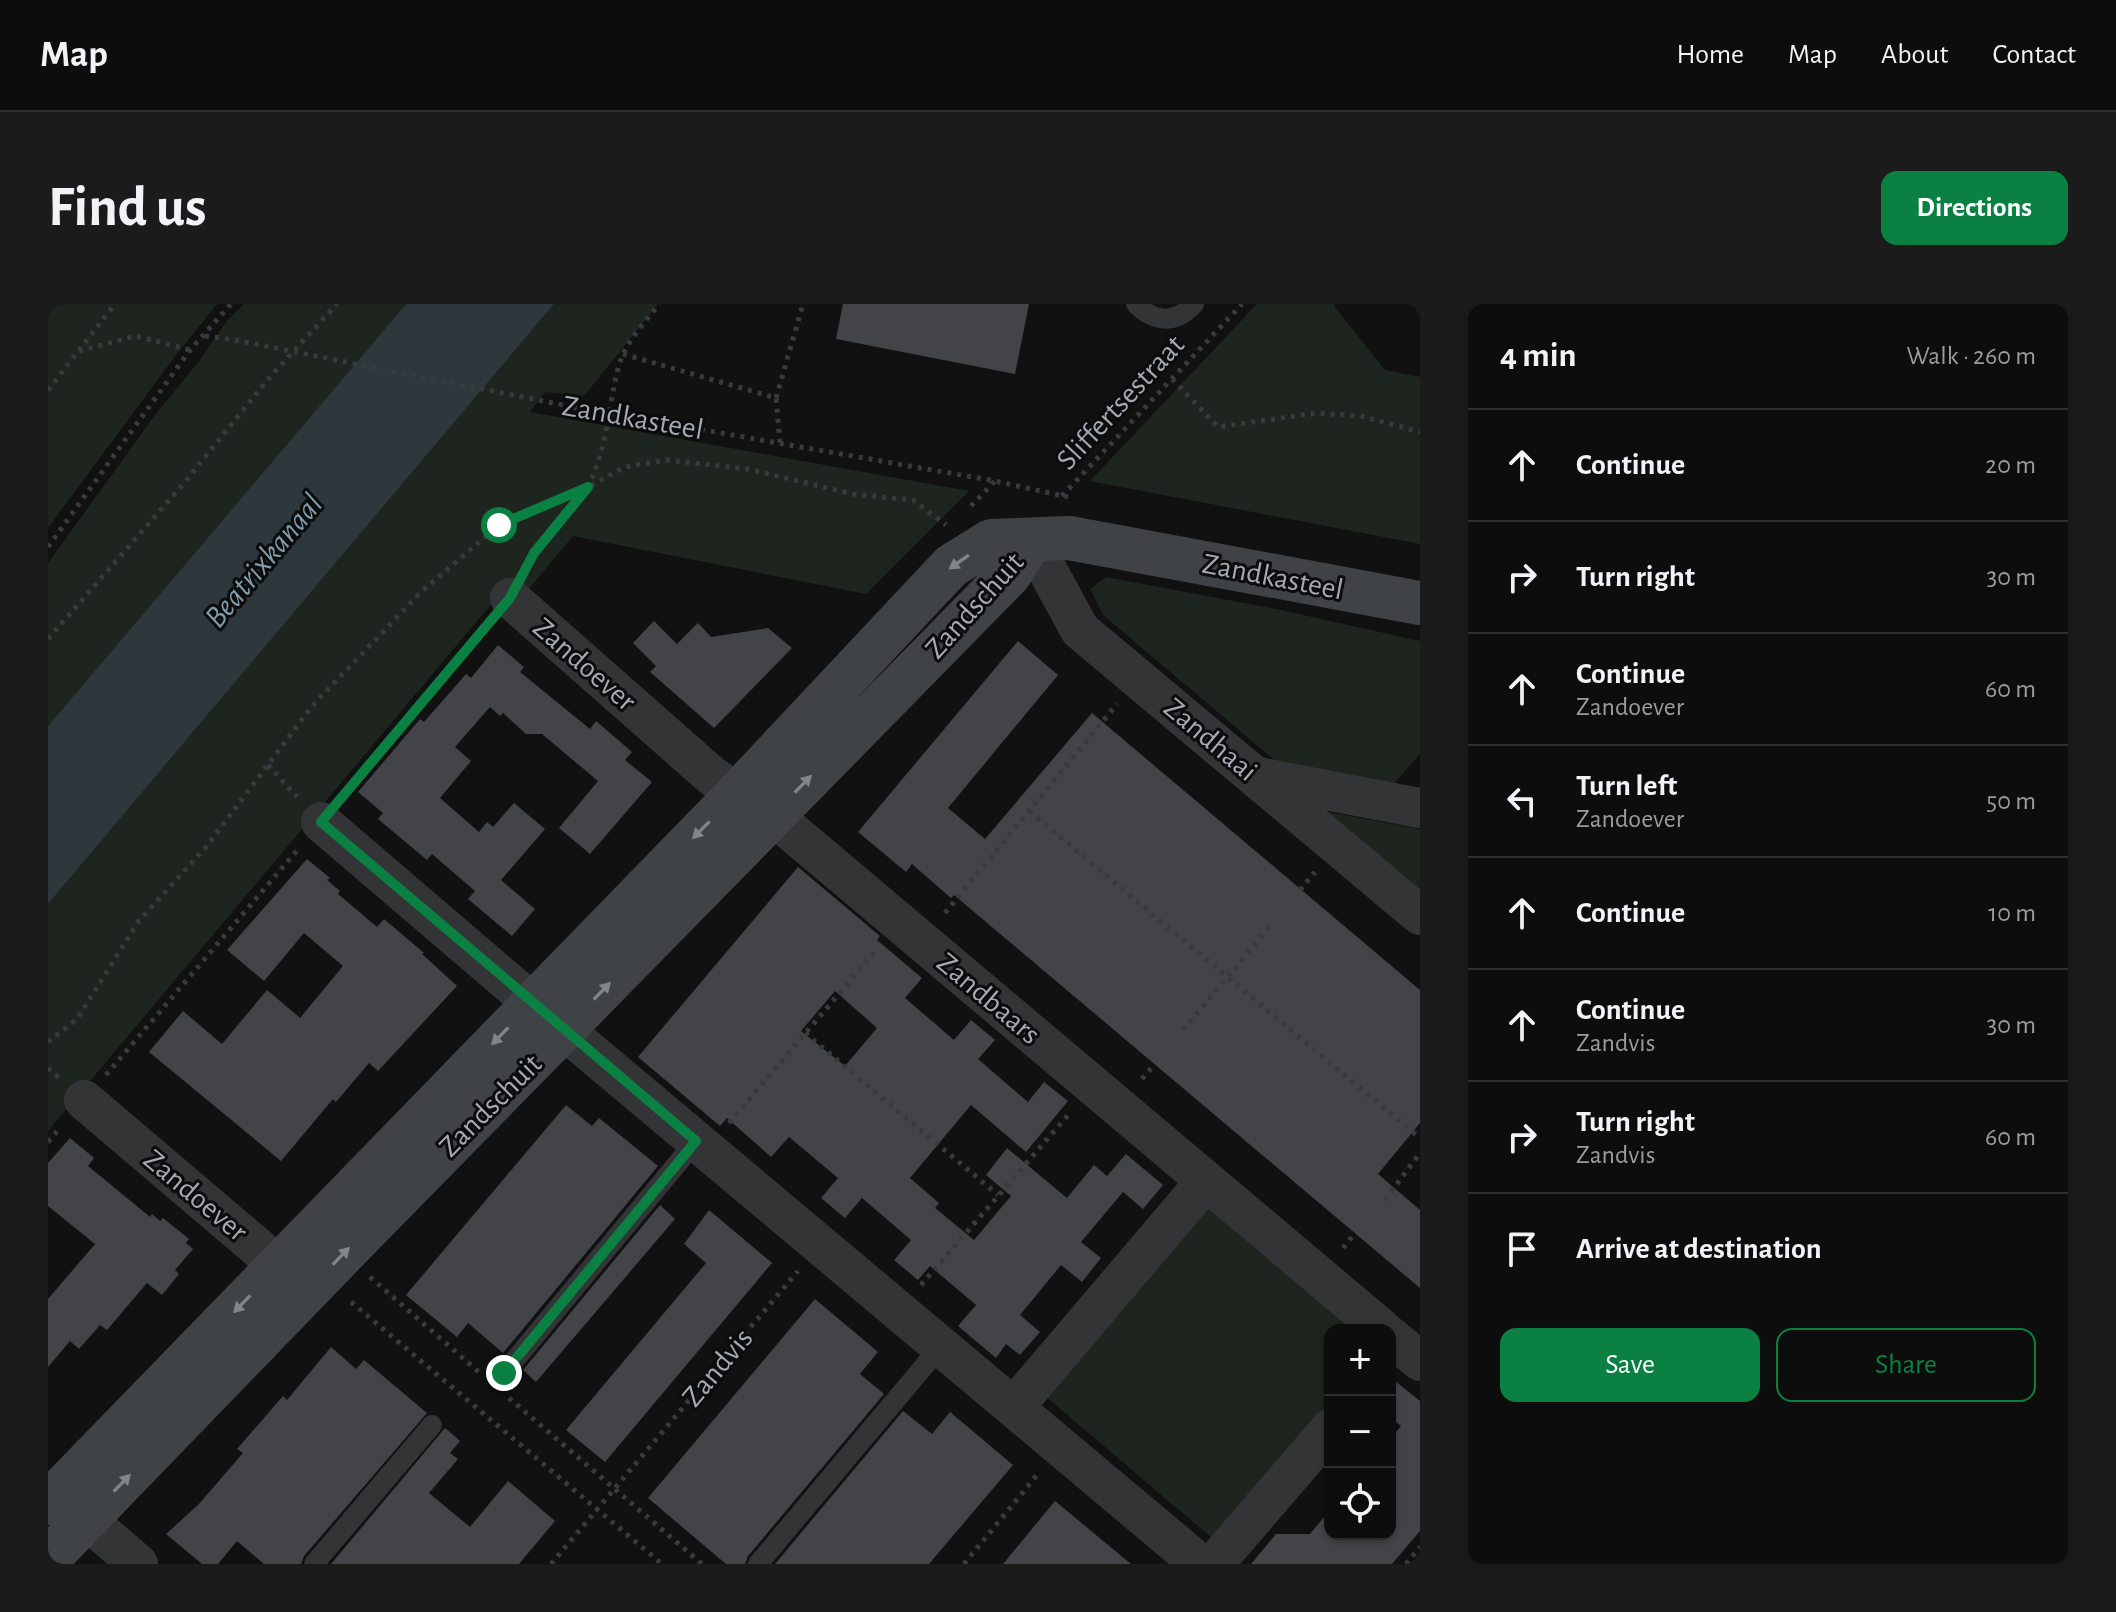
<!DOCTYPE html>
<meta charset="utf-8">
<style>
body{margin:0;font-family:"Alegreya Sans",sans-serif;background:#1b1b1c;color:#f1f3f6}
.controls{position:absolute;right:24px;bottom:24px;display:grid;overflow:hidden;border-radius:16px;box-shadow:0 2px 6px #0004}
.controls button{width:72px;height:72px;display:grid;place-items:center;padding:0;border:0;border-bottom:2px solid #2d2d2e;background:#0d0d0e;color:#f1f3f6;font:40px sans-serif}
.stop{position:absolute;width:24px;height:24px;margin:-18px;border:6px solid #0b8043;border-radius:50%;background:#fff}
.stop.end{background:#0b8043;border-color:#fff;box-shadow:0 2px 8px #0008}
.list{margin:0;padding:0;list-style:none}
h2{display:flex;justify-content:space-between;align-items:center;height:104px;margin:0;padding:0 32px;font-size:34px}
h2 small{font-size:26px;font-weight:400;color:#9a9c9e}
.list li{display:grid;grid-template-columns:52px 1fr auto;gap:24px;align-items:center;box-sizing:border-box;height:112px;padding:0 32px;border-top:2px solid #2d2d2e}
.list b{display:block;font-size:30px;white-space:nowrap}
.list p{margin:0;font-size:26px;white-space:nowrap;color:#9a9c9e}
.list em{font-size:26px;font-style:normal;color:#9a9c9e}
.actions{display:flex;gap:16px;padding:24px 32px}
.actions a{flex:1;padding:18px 0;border:2px solid #0b8043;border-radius:16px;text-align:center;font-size:28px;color:#0b8043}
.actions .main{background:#0b8043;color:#fff}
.icon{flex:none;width:44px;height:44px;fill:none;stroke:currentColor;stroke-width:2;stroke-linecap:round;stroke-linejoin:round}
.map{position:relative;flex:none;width:1372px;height:1260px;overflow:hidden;border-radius:16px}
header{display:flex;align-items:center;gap:48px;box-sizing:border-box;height:112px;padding:0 40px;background:#0d0d0e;border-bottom:2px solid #2d2d2e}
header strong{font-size:38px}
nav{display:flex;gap:44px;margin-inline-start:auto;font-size:28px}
.intro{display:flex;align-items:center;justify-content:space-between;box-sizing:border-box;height:192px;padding:0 48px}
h1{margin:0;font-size:56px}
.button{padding:20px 36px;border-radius:16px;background:#0b8043;color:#fff;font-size:28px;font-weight:700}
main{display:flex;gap:48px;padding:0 48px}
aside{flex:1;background:#0d0d0e;border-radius:16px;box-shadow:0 2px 6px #0004}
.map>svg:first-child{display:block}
</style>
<header>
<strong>Map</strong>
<nav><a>Home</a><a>Map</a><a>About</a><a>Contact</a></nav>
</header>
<div class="intro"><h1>Find us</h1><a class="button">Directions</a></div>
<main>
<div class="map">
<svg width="1372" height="1260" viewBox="0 0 1372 1260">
<rect width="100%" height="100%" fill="#111112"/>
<path fill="#1e241e" d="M0 0H169L125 55 0 224Z
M196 0H358L0 422V259L107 111 151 57 178 18Z
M506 0H610L536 92 497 88 482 108 921 187 818 290 525 232 476 291 462 278 0 827V600Z
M1209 0H1287L1286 2 1337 66 1372 73V240L1042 177Z
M1058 273 1233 306 1372 337V450L1344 482 1231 460 1055 311 1042 285Z
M1269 506 1372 525V595Z
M1157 900 1305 1026H1282V1111L1172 1241 996 1091Z"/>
<path fill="#2e373b" d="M358 0H506L0 600V422Z"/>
<path fill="#434447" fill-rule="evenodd" d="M795 0H981L967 70 788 35Z
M606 317 629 340 650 319 663 333 720 324 744 344 666 424 602 368 608 362 585 339Z
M970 337 1010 371 900 504 937 535 1044 409 1372 686V819L1330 870 1372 906V984L906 591 903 594 864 560 858 568 810 528Z
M450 341 476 363 472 368 542 425 548 417 584 448 577 456 604 478 542 550 511 524 550 477 494 430H478L455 409 452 412 442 403 407 443 423 457 392 494 431 528 439 518 445 523 466 499 497 525 453 576 487 605 464 632 420 595 427 587 384 550 379 556 330 515 335 509 310 488 372 415 376 418 418 370 423 374Z
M259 555 282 574 279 576 292 587 290 590 329 623 336 615 376 649 374 650 409 682 330 767 321 759 288 798 285 795 233 857 101 748 135 707 174 740 219 686 252 714 295 662 256 629 216 677 179 646Z
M750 563 832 632 829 636 874 674 857 694 906 736 923 716 947 736 930 755 980 798 996 778 1020 797 978 848 923 801 862 874 891 899 887 904 926 936 963 892 938 871 959 844 1019 894 1046 861 1059 872 1078 850 1115 881 1095 905 1075 888 1033 938 1053 954 1034 978 1013 961 972 1011 992 1028 972 1051 958 1040 948 1054 910 1022 928 1001 882 962 870 976 846 956 863 936 814 894 797 914 773 894 790 874 741 833 723 853 679 814 672 822 590 753ZM787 687 829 724 797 762 753 727Z
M518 801 544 822 551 814 610 862 455 1049 420 1019 409 1033 358 991Z
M22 834 46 854 40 862 102 913 104 910 112 917 115 914 141 935 138 939 145 945 127 966 131 970 114 991 99 979 59 1026 52 1021 31 1045 22 1037 0 1063V995L47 940 0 902V859Z
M612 901 627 915 488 1078 475 1066Z
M661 906 724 959 557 1158 518 1126 658 959 636 940Z
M767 995 830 1048 812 1070 836 1090 700 1252 697 1260H678L600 1194Z
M283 1043 308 1065 316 1056 379 1109 256 1252 253 1260H216L189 1237 170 1260H154L118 1230 150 1201 195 1149 189 1145 235 1092 239 1096Z
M1342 1073 1372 1097V1227L1344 1260H1203L1228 1230H1262L1282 1206V1230H1342V1135L1353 1122 1342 1113Z
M855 1107 884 1130 902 1108 965 1161 881 1260H727Z
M397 1124 412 1137 402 1149 410 1155 381 1189 422 1223 460 1177 507 1217 471 1260H283Z
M1007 1197 1083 1260H955Z"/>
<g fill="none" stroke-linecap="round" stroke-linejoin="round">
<path stroke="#383b3d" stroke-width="5" stroke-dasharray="4 6" stroke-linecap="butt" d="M157 32 187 36
M31 47 88 32 142 46
M575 50 728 94 732 139
M1124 75 1170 123 1269 109 1312 112 1372 128
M0 86 67 0
M728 94 755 0
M525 103 947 177 1020 193
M1014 192 1194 0
M923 202 947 177
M0 243 142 46 183 0
M479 263C495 233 526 211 541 180 560 142 560 101 571 61 577 39 597 18 611 0
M0 335 137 178 221 74 289 0
M220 461 249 493
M296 490 439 321
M981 507 1372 834
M1252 586 1267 568
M897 609 1069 400
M1135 726 1224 620
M757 729 950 891
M0 738 29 715 90 618 158 543 265 401 372 289 451 221 540 183 577 163 618 156 700 165 805 190 865 196 898 221
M0 764 11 774
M58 771 251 544
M1094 775 1106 761
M681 819 830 644
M0 838 12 824
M1337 896 1372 849
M1295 944 1307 929
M322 973 432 1069
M873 981 1021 810
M303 998 614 1260
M461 1094 654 1260
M503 1260 750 967
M916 1260 989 1171
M1358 1260 1372 1243"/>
<path stroke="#323436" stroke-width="20" d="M1088 0C1107 19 1127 20 1146 0
M456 1069 648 837
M266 1260 384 1121
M710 1260 893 1042"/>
<path stroke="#323436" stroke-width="40" d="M983 236 1032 326 1372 611
M462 294 664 472 724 511 1335 1026
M1210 473 1372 504
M273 518 516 726 1152 1260
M36 796 209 943 254 986
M1342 1032 1372 1057
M966 1103 1158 877
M11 1199 39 1216 90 1260
M1166 1260 1282 1125"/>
<path stroke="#404346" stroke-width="44" d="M0 1199 690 489 903 262 943 237 1021 234 1372 299
M0 1255 296 949 961 271 983 236"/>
<path stroke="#383b3d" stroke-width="5" stroke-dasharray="4 6" stroke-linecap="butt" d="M187 36 525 103"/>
</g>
<defs><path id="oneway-solid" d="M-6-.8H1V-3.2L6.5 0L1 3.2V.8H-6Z" transform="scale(2)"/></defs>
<g fill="#81868c">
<use href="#oneway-solid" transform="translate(911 258) rotate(145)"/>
<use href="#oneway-solid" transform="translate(755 480) rotate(-46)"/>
<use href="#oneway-solid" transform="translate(653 526) rotate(135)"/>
<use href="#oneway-solid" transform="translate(554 687) rotate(-46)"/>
<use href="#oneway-solid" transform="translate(452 732) rotate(134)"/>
<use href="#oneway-solid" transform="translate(293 952) rotate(-46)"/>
<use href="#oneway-solid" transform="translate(194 1000) rotate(134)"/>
<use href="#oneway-solid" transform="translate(74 1179) rotate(-46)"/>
</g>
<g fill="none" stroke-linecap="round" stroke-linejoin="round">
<path stroke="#0b8043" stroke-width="10" d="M451 221 540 183 486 249 462 294 273 518 648 837 456 1069"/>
</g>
<g text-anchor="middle" stroke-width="6" stroke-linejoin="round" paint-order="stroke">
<g font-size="30" fill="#a4aab1" stroke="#0c0c0d">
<text transform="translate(1072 98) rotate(-47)" y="10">Sliffertsestraat</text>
<text transform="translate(585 113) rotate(10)" y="10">Zandkasteel</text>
<text transform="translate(1225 272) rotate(11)" y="10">Zandkasteel</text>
<text transform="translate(926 301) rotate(-48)" y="10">Zandschuit</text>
<text transform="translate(537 360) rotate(41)" y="10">Zandoever</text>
<text transform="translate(1163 435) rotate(40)" y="10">Zandhaai</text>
<text transform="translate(941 694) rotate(40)" y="10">Zandbaars</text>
<text transform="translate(442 801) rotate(-45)" y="10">Zandschuit</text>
<text transform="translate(148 891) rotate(40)" y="10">Zandoever</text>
<text transform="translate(669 1063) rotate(-50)" y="10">Zandvis</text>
</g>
<g font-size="32" font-style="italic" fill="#7e9ca9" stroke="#0c0c0d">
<text transform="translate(215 256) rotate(-50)" y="11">Beatrixkanaal</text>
</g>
</g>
</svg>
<div class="controls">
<button>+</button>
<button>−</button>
<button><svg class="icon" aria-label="locate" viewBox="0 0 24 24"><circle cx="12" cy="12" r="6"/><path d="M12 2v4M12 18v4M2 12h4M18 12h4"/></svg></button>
</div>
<div class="stop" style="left:451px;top:221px"></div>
<div class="stop end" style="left:456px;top:1069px"></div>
</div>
<aside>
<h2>4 min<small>Walk · 260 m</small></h2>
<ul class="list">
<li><svg class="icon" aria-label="ahead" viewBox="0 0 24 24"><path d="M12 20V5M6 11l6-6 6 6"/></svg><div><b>Continue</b></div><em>20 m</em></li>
<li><svg class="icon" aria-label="right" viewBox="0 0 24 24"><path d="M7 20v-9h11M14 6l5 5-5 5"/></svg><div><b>Turn right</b></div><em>30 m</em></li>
<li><svg class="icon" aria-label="ahead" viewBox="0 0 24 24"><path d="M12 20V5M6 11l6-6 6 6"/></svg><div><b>Continue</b><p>Zandoever</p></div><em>60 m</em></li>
<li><svg class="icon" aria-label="left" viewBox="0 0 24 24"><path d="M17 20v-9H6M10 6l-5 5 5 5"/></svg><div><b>Turn left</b><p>Zandoever</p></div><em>50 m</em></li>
<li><svg class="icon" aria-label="ahead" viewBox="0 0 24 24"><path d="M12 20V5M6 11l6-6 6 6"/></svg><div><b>Continue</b></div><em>10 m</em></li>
<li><svg class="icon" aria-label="ahead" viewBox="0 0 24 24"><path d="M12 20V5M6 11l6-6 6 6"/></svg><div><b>Continue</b><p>Zandvis</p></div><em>30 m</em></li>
<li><svg class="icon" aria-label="right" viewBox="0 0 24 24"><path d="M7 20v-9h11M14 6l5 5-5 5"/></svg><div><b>Turn right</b><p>Zandvis</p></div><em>60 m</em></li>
<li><svg class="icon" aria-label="arrive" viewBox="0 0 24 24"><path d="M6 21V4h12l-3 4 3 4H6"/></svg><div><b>Arrive at destination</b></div></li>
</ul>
<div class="actions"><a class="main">Save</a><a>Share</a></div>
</aside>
</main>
